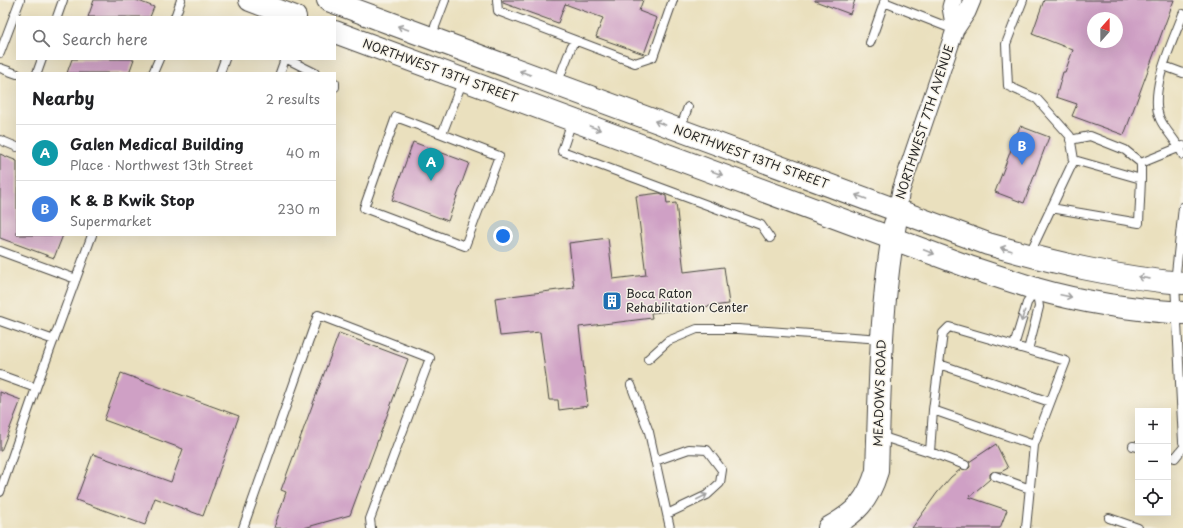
<!DOCTYPE html>
<meta charset="utf-8">
<style>
body{margin:0;font-family:"Playpen Sans",sans-serif;background:#f6f6f6;color:#202124}
.controls{position:absolute;right:12px;bottom:12px;display:grid;overflow:hidden;border-radius:0px;box-shadow:0 4px 16px #0002}
.controls button{width:36px;height:36px;display:grid;place-items:center;padding:0;border:0;border-bottom:1px solid #e0e0e0;background:#fff;color:#202124;font:20px sans-serif}
.compass{position:absolute;left:1087px;top:12px;width:36px;height:36px;border-radius:50%;background:#fff;box-shadow:0 4px 16px #0002;rotate:21deg}
.you{position:absolute;left:503px;top:236px;width:14px;height:14px;margin:-10px;border:3px solid #fff;border-radius:50%;background:#1a73e8;box-shadow:0 0 0 6px #1a73e833}
.badge{display:grid;place-items:center;width:26px;height:26px;border-radius:50%;background:#111827;color:#fff;font-size:13px;font-weight:700}
.pin{position:absolute;translate:-50% -33px;filter:drop-shadow(0 1px 2px #0008)}
.pin::after{content:'';position:absolute;top:21px;width:14px;height:12px;background:inherit;clip-path:polygon(0 0,100% 0,50% 100%)}
.list{margin:0;padding:0;list-style:none}
h2{display:flex;justify-content:space-between;align-items:center;height:52px;margin:0;padding:0 16px;font-size:17px}
h2 small{font-size:13px;font-weight:400;color:#757577}
.list li{display:grid;grid-template-columns:26px 1fr auto;gap:12px;align-items:center;box-sizing:border-box;height:56px;padding:0 16px;border-top:1px solid #e0e0e0}
.list b{display:block;font-size:15px;white-space:nowrap}
.list p{margin:0;font-size:13px;white-space:nowrap;color:#757577}
.list em{font-size:13px;font-style:normal;color:#757577}
.icon{flex:none;width:22px;height:22px;fill:none;stroke:currentColor;stroke-width:2;stroke-linecap:round;stroke-linejoin:round}
.map{position:relative;flex:none;width:1183px;height:528px;overflow:hidden}
.search{position:absolute;background:#fff;box-shadow:0 4px 16px #0002;left:16px;top:16px;width:320px;height:44px;display:flex;align-items:center;gap:10px;box-sizing:border-box;padding:0 14px;border-radius:0px;color:#757577;font-size:15px}
.panel{position:absolute;background:#fff;box-shadow:0 4px 16px #0002;left:16px;top:72px;width:320px;height:164px;border-radius:0px}
.map>svg:first-child{display:block}
</style>
<div class="map">
<svg width="1183" height="528" viewBox="0 0 1183 528">
<rect width="100%" height="100%" fill="#f7f3e8"/>
<filter id="ink" filterUnits="userSpaceOnUse"><feTurbulence type="fractalNoise" baseFrequency=".025" numOctaves="2"/><feDisplacementMap in="SourceGraphic" scale="8" xChannelSelector="R" yChannelSelector="G"/><feConvolveMatrix kernelMatrix="1 2 1 2 8 2 1 2 1" color-interpolation-filters="sRGB"/></filter>
<filter id="wash" filterUnits="userSpaceOnUse"><feTurbulence type="fractalNoise" baseFrequency=".012" numOctaves="4" result="noise"/><feDisplacementMap in="SourceGraphic" scale="16" xChannelSelector="R" yChannelSelector="G"/><feGaussianBlur stdDeviation="0.9" result="paint"/><feColorMatrix in="noise" values="0 0 0 0 0 0 0 0 0 0 0 0 0 0 0 0 0 1.4 0 .05"/><feComposite in="paint" operator="in"/></filter>
<g filter="url(#wash)">
<rect width="100%" height="100%" fill="#eae0be"/>
<g id="blocks">
<path fill="#cfa0c5" fill-rule="evenodd" d="M94 0H136L154 7 150 17H88Z
M503 0H643L639 11 657 18 644 54 596 37 603 18 565 4 558 23 503 3Z
M815 0H855L850 14 815 1Z
M1044 0H1174L1124 135 1072 116 1077 104 1056 97 1063 72H1065L1073 50 1032 34ZM1093 18H1117V42H1093Z
M72 59H134L129 73H67Z
M1020 126 1049 137 1024 203 995 192Z
M413 142 469 163 448 221 392 200Z
M0 154 17 161V235H63L54 258 0 238Z
M660 193 666 196 667 204 676 203 684 272 724 267 729 304 651 313 652 318 579 327 588 406 559 410 558 400H549L540 332 500 336 495 298 574 288 569 243 608 238 613 279 646 275 636 196Z
M339 333 408 359 350 515 304 528H274L286 492 281 490Z
M121 373 239 416 203 516 155 498 145 525 76 500 93 454 171 482 183 449 104 420Z
M0 392 21 400 1 451H0Z
M996 444 1008 468 1001 472H992L990 474V479L969 497 1007 510 1000 528H912L937 493 951 477 961 469H968L970 467 969 462Z"/>
</g>
</g>
<g filter="url(#ink)">
<use href="#blocks" fill-opacity="0" stroke="#484641" stroke-width="1"/>
<g fill="none" stroke-linecap="round" stroke-linejoin="round">
<defs>
<path id="lane" d="M497 0 498 11 635 63 653 57 673 0
M1023 0 1006 44 1008 86 1037 99 1070 136 1074 160 1029 255
M884 2 955 30
M1183 14C1173 41 1148 91 1160 119 1166 132 1178 142 1183 155
M57 17 63 0
M175 17 181 0
M431 37 445 0
M870 43 885 0
M0 53 20 0
M287 59 315 73
M1164 66 1183 73
M0 68 17 74
M37 73 42 59
M153 73 159 59
M220 73 225 59
M280 73 285 59
M335 83V87
M557 84 574 40
M572 121 562 151 761 225 770 238
M680 129 688 107
M442 134 396 117 364 208 465 246 499 156 442 134 463 80
M0 140 17 147
M1070 140 1090 136 1125 150 1141 163V179L1074 160
M1141 163 1183 146
M1183 207 1175 283 1183 442
M1051 208 1139 223 1141 179
M0 251 76 279
M0 321 54 340
M1014 346 1027 303 1036 290
M1028 350 1039 307 1037 292
M648 359 668 341 697 329H738L882 339
M939 364 1050 402
M0 375 36 388 92 235
M631 385 649 432 670 528
M933 410 943 333 949 327 1066 361 1034 445
M880 436 930 452 933 410 1034 445 1026 528
M1133 446 1138 447
M930 452 965 465
M1168 456 1175 458 1183 448
M655 461 689 449 707 450 722 470 720 483 707 495 667 514
M995 476 1030 489
M0 492 36 388
M1109 518 1138 528
M243 528 318 315 430 358 370 519 371 528"/>
<path id="street" d="M953 0 951 7 955 30
M897 211 901 190 955 30 967 12 972 0"/>
<path id="secondary" d="M250 0 295 17
M328 0 988 244C1052 262 1117 278 1183 283
M335 32 972 268C993 275 1015 282 1036 289 1081 302 1136 310 1183 313
M829 528C856 513 868 501 877 471 880 389 880 305 895 224"/>
</defs>
<use href="#lane" stroke="#484641" stroke-width="10"/>
<use href="#street" stroke="#484641" stroke-width="19"/>
<use href="#secondary" stroke="#484641" stroke-width="24"/>
<use href="#lane" stroke="#fff" stroke-width="8"/>
<use href="#street" stroke="#fff" stroke-width="17"/>
<use href="#secondary" stroke="#fff" stroke-width="22"/>
</g>
<defs><path id="oneway-shaft" d="M-6 0H5M1.5-3L5.5 0L1.5 3" fill="none" stroke-width="1.6" stroke-linecap="round" stroke-linejoin="round"/></defs>
<g stroke="#a0a0a0">
<use href="#oneway-shaft" transform="translate(403 28) rotate(-160)"/>
<use href="#oneway-shaft" transform="translate(525 73) rotate(-160)"/>
<use href="#oneway-shaft" transform="translate(660 123) rotate(-160)"/>
<use href="#oneway-shaft" transform="translate(595 128) rotate(20)"/>
<use href="#oneway-shaft" transform="translate(717 173) rotate(20)"/>
<use href="#oneway-shaft" transform="translate(861 197) rotate(-160)"/>
<use href="#oneway-shaft" transform="translate(1006 249) rotate(-164)"/>
<use href="#oneway-shaft" transform="translate(929 252) rotate(21)"/>
<use href="#oneway-shaft" transform="translate(1144 278) rotate(-172)"/>
<use href="#oneway-shaft" transform="translate(1066 296) rotate(12)"/>
<use href="#oneway-shaft" transform="translate(1023 316) rotate(107)"/>
<use href="#oneway-shaft" transform="translate(702 497) rotate(-27)"/>
</g>
</g>
<defs>
<symbol id="building-square" viewBox="-11 -11 22 22"><rect x="-9" y="-9" width="18" height="18" rx="4" fill="#1f6fb2" stroke="#f7f3e8"/><path d="M-4-6H4V6H1V3H-1V6H-4ZM-2.5-4.3h1.7v1.8h-1.7ZM.8-4.3h1.7v1.8H.8ZM-2.5-1h1.7V.8h-1.7ZM.8-1h1.7V.8H.8Z" fill="#fff"/></symbol>
</defs>
<g fill-rule="evenodd">
<use href="#building-square" x="601" y="290" width="22" height="22"/>
</g>
<g text-anchor="middle" stroke-width="3" stroke-linejoin="round" paint-order="stroke">
<g font-size="12" fill="#2b2b2b" stroke="#f7f3e8">
<text transform="translate(440 71) rotate(20)" y="4">NORTHWEST 13TH STREET</text>
<text transform="translate(925 122) rotate(-72)" y="4">NORTHWEST 7TH AVENUE</text>
<text transform="translate(751 157) rotate(20)" y="4">NORTHWEST 13TH STREET</text>
<text transform="translate(880 393) rotate(-88)" y="4">MEADOWS ROAD</text>
</g>
<g font-size="12" fill="#2b2b2b" stroke="#f7f3e8" text-anchor="start">
<text x="626" y="298">Boca Raton<tspan x="626" dy="14">Rehabilitation Center</tspan></text>
</g>
</g>
</svg>
<div class="controls">
<button>+</button>
<button>−</button>
<button><svg class="icon" aria-label="locate" viewBox="0 0 24 24"><circle cx="12" cy="12" r="6"/><path d="M12 2v4M12 18v4M2 12h4M18 12h4"/></svg></button>
</div>
<svg class="compass" viewBox="-18 -18 36 36"><path d="M0-13l5 13h-10z" fill="#e53935"/><path d="M0 13l5-13h-10z" fill="#757577"/></svg>
<div class="you"></div>
<div class="pin badge" style="left:431px;top:181px;background:#0f9aa8">A</div>
<div class="pin badge" style="left:1022px;top:165px;background:#3f7fe0">B</div>
<div class="search"><svg class="icon" aria-label="search" viewBox="0 0 24 24"><circle cx="10" cy="10" r="6"/><path d="M15 15l6 6"/></svg>Search here</div>
<section class="panel">
<h2>Nearby<small>2 results</small></h2>
<ul class="list">
<li><span class="badge" style="background:#0f9aa8">A</span><div><b>Galen Medical Building</b><p>Place · Northwest 13th Street</p></div><em>40 m</em></li>
<li><span class="badge" style="background:#3f7fe0">B</span><div><b>K &amp; B Kwik Stop</b><p>Supermarket</p></div><em>230 m</em></li>
</ul>
</section>
</div>
